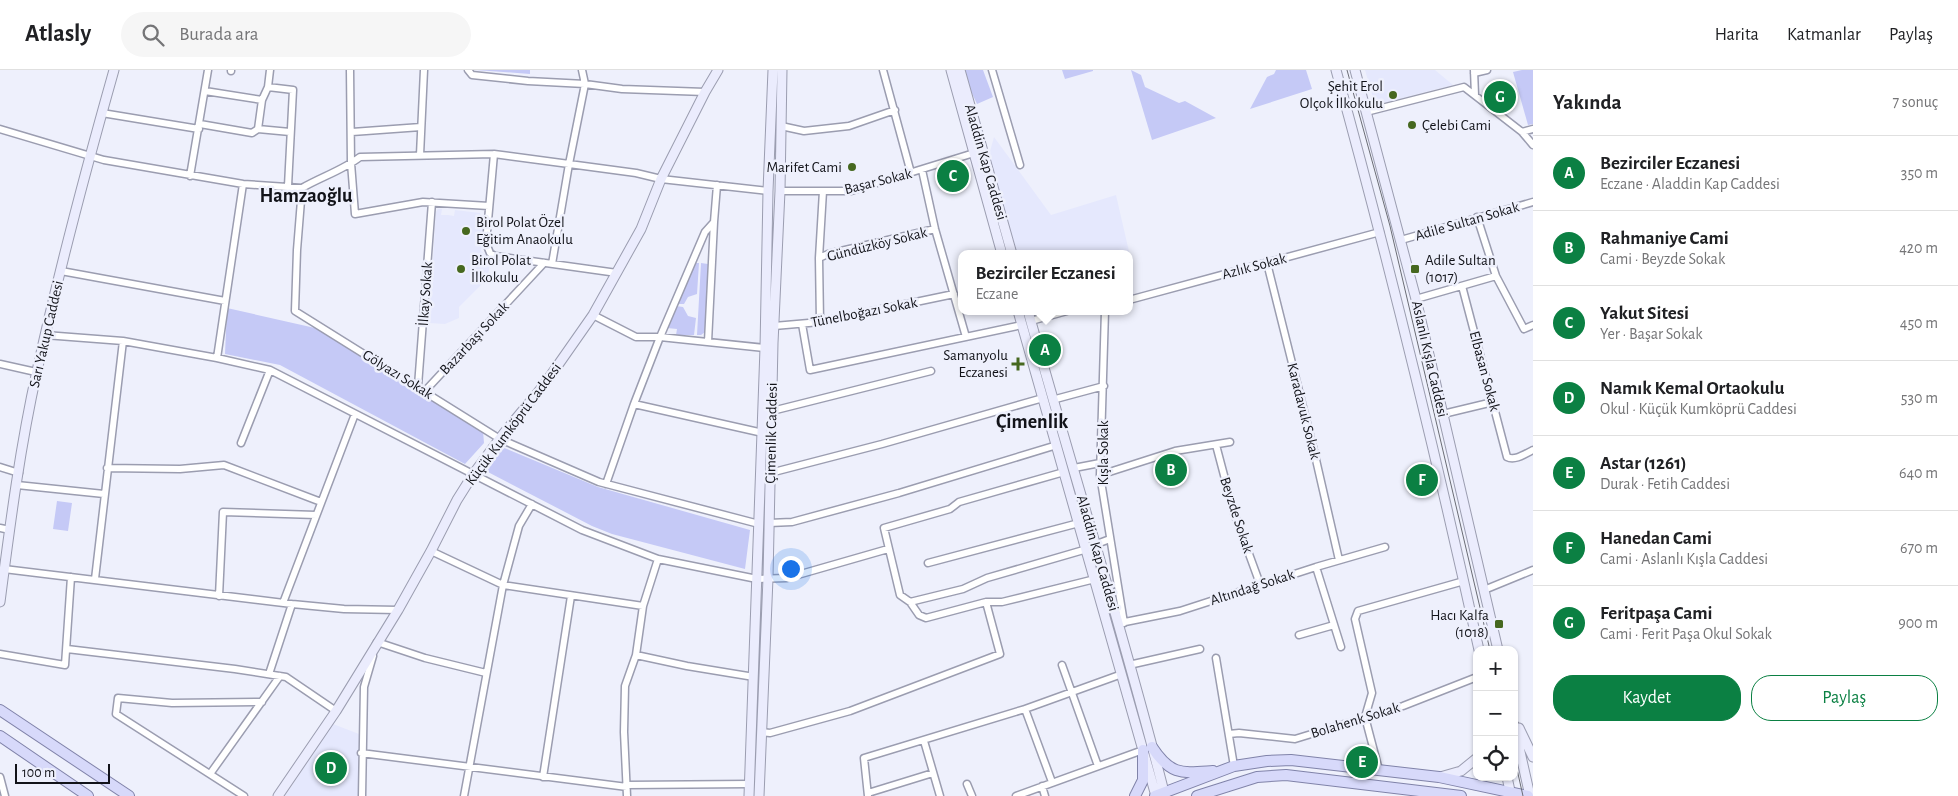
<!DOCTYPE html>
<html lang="tr">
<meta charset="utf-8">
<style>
body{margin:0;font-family:"Alegreya Sans",sans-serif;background:#f6f6f6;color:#202124}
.controls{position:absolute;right:15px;bottom:15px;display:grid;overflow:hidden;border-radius:10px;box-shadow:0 1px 4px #0004}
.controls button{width:45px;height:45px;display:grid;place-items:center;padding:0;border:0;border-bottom:1px solid #e0e0e0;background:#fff;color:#202124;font:25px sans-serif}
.scale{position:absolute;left:15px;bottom:12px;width:95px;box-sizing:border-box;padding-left:5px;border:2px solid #121319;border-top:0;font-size:14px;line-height:18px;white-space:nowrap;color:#121319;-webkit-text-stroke:4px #eef0fc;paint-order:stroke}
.you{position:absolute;left:790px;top:498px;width:18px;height:18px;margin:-12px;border:4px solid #fff;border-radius:50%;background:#1a73e8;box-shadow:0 0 0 8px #1a73e833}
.badge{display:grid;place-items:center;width:32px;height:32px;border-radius:50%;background:#0b8043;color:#fff;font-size:16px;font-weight:700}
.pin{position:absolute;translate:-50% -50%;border:2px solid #fff;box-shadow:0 1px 5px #0006}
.popup{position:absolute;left:958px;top:180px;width:175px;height:65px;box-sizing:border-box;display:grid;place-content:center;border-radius:10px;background:#fff;filter:drop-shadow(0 1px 4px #0005);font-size:16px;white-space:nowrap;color:#757577}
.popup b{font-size:19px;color:#202124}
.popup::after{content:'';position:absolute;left:50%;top:100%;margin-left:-10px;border:10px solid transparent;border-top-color:#fff}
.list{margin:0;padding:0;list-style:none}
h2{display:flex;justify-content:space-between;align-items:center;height:65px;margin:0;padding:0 20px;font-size:21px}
h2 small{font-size:16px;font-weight:400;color:#757577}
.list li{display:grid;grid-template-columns:32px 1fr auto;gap:15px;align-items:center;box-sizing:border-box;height:75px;padding:0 20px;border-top:1px solid #e0e0e0}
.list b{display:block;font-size:19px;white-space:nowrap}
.list p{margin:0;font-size:16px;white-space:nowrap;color:#757577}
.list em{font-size:16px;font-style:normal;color:#757577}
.actions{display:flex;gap:10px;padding:15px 20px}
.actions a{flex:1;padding:11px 0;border:1px solid #0b8043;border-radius:20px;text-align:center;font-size:18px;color:#0b8043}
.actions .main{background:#0b8043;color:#fff}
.icon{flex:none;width:28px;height:28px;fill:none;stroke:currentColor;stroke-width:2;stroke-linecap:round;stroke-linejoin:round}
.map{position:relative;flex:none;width:1533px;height:726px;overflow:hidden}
header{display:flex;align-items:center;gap:30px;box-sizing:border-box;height:70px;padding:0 25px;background:#fff;border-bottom:1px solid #e0e0e0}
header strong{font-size:24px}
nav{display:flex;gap:28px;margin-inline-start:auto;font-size:18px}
.search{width:350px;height:45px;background:#f6f6f6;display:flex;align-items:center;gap:12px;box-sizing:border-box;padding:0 18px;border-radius:28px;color:#757577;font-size:19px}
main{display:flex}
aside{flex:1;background:#fff}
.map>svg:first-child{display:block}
</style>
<header>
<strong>Atlasly</strong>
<div class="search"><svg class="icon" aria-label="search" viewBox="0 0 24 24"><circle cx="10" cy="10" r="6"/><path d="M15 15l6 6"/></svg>Burada ara</div>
<nav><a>Harita</a><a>Katmanlar</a><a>Paylaş</a></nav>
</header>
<main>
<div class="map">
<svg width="1533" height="726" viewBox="0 0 1533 726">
<rect width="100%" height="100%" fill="#eef0fc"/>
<path fill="#e5e8fd" d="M1365 0H1435L1453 15 1375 35Z
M994 67 1051 145 1116 125 1133 199 1129 200V184H1017L989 85Z
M438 139H442L441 145H448L454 146 455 140 480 143 484 156 481 181 491 190 487 209 459 237V248L445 254 429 253 436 142Z
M333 654 359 664 360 726H285Z"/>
<path fill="#c5c9f6" d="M476 0H530V4Z
M961 0H983L993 27 977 34Z
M1062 0H1093V1L1065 9Z
M1131 0 1141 5 1145 17 1179 33 1185 31 1216 48 1152 70Z
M1276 0H1306L1312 19 1250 39 1267 7 1274 4Z
M1522 0H1533V54L1528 55 1513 2Z
M695 193H699L697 224 688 227 684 234H677Z
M701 193 708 194 705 262 701 265H697Z
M676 236 683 237 688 246 696 248 694 265H676L677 259 667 258Z
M227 238 315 258 483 361 484 373 465 394 280 295 225 284Z
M502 377 598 417 750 460 745 499 612 464 592 456 486 401V397Z
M57 431 72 433 68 461 53 459Z"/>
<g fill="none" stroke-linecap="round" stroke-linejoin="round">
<defs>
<path id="street" d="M350 0 351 93 355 144 423 132 489 136
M468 0 472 5 528 11 585 14 622 19 705 22
M582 0 585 14 569 94 494 84 360 87C343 100 321 107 302 118L297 180 295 241 500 369 599 412 759 454
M883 0 911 103
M992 0 1020 95
M1474 0 1475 25
M231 1V0
M1474 3 1487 0
M268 17 293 20 288 116
M205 21 262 30 258 59
M262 30 268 17 270 0
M1366 42 1464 17 1522 62 1533 75
M102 43 199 59
M200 54 252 63 258 59 290 62
M781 56 804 61 849 56 895 40
M0 59 104 90 243 114 302 118
M352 62 421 57
M1522 62 1533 59
M494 84 486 173 490 183 495 186 617 203
M420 85 424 0
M922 100 935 159 966 267
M190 106 208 0
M780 121H851L974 83
M1477 147 1496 206 1524 259 1533 255
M1401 170 1533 132
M819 188 828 184 935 159
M1267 193 1314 381 1339 490
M552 194 569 94 636 103 661 109 768 121
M61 201 225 231
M1462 216 1507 387C1515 391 1525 384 1533 380
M1416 229 1496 206
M1129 230 1380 162
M1105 241 1100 405 1124 553
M593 245 636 267H660L765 278
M1031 251 1067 241
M820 252 819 188 823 121
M802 254 810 300 1022 255
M774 256 820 252 954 224
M45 265 123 271 217 288 270 300 582 460 658 489 757 509 787 508 888 479
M708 272 714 152
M217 288 243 114
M0 294 36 302
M418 316 432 132
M425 321 544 193
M1052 330 1104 316
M634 334 763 363
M772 341 931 301
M1443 344 1493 332
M241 373 270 300
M1216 375 1234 443 1260 514
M0 397 19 403
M107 398 180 399 224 395 321 432
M1074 398 1100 393
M1064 402 959 432 950 439 884 458 900 525 910 532 919 545 926 548 986 532H1002L1095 509
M770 403 882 374 1043 328
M1100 405 1175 381 1230 372
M606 414 634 334 660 267 705 162 714 152 717 115
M17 415 104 424
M769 453 792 452 899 423 1057 375
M0 458 10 460
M1094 475 1110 469
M431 481 503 515 643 536
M928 493 1079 453
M1316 497 1341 577
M4 499 292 534 344 539 398 540
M95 509 123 271
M1484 520 1533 500
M219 526 223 442 316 445
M910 532 963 519 987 508 1087 479
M283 533 355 344
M1120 553 1180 541 1316 497 1385 477
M1299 565 1334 555
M376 574 377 572 425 588 486 603
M67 579 235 599 286 607 336 641
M0 584 65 595 71 507
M636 585 687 596 754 607
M1216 588 1234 696
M1062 595 1098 696
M1129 595 1200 579
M269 604 292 534
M1025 639 1052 712
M761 662 770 663 850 641 1000 584 986 532
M1229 664 1239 663 1295 669 1403 636 1477 607
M924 671 940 726
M361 683 627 717
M1379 700 1365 647 1372 623 1355 549 1358 541 1464 511
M210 704 280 606
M0 707 5 726
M543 707 571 526
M967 714 972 726
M627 715 750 714
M1042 716 1045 726
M868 723 933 703
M244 726 116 644 118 628 172 633 262 632
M362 726 364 617 373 586
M464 726 503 515 519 456 532 434
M627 726 624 662 625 616 636 585 643 536 658 489
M868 726 864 688 1025 639 1122 604
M1016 726 1143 680"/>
<path id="secondary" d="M951 0 1002 184
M960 0 1012 184
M1336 0C1389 192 1436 385 1479 580
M1355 0 1416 229 1498 580
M1018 241 1156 726
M1028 241C1073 403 1124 563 1165 726
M0 532C10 455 20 377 37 301 59 200 86 99 114 0
M1514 655 1530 726
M1519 658 1533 687
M1440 707 1461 701 1477 688
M1507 707 1510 721
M278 726 336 641 398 540 431 481 457 430 474 403 504 363 544 315 593 245 641 159 661 109 705 22 718 0
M749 726 765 278 768 121 773 0
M759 726 768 508 773 273 780 121 782 0"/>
<path id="primary" d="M0 640 129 726
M0 666 88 726
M1152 677C1171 706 1182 703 1213 701
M1135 726 1143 710V680
M1155 726 1234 696 1267 691 1291 690 1439 707 1528 726
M1197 726 1257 707 1286 705 1461 726"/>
</defs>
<use href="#street" stroke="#9b9db0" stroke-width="9"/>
<use href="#secondary" stroke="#9b9db0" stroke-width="11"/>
<use href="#primary" stroke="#8083a9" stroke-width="12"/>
<use href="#street" stroke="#fff" stroke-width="6"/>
<use href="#secondary" stroke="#ebecfd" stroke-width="9"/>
<use href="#primary" stroke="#d7d9fa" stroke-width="10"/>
<path stroke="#6b6d75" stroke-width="1" d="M1347 0 1390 156 1490 580
M1514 686 1523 726"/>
</g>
<g fill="#46681f" stroke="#eef0fc" stroke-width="2">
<circle cx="1393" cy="25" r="5"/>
<circle cx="1412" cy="55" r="5"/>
<circle cx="852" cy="97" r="5"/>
<circle cx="466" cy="161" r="5"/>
<circle cx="461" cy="199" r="5"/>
<rect x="1410" y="194" width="10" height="10" rx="2.5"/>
<path d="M1015.5 286.5h5v5h5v5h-5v5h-5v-5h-5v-5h5z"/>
<rect x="1494" y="549" width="10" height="10" rx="2.5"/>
</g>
<g text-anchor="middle" stroke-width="5" stroke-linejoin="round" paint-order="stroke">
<g font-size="15" fill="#121319" stroke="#eef0fc" text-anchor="end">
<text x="1383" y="21">Şehit Erol<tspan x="1383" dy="17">Olçok İlkokulu</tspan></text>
<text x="1422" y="60" text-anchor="start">Çelebi Cami</text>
<text x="842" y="102">Marifet Cami</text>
<text x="476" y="157" text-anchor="start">Birol Polat Özel<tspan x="476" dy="17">Eğitim Anaokulu</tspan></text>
<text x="471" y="195" text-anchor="start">Birol Polat<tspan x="471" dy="17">İlkokulu</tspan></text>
<text x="1425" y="195" text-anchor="start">Adile Sultan<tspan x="1425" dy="17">(1017)</tspan></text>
<text x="1008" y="290">Samanyolu<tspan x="1008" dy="17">Eczanesi</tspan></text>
<text x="1489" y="550">Hacı Kalfa<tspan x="1489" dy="17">(1018)</tspan></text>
</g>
<g font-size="15" fill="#121319" stroke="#eef0fc">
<text transform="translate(986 92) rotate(74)" y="5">Aladdin Kap Caddesi</text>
<text transform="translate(878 111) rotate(-14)" y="5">Başar Sokak</text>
<text transform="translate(1467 151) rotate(-16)" y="5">Adile Sultan Sokak</text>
<text transform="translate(877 174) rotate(-14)" y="5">Gündüzköy Sokak</text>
<text transform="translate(1254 196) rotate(-15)" y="5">Azlık Sokak</text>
<text transform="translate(425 224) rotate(-86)" y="5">İlkay Sokak</text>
<text transform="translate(864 242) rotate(-11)" y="5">Tünelboğazı Sokak</text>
<text transform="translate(46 264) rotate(-77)" y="5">Sarı Yakup Caddesi</text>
<text transform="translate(474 268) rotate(-47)" y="5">Bazarbaşı Sokak</text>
<text transform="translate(1430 289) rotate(77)" y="5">Aslanlı Kışla Caddesi</text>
<text transform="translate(1485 301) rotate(75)" y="5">Elbasan Sokak</text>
<text transform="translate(398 304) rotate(32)" y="5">Gölyazı Sokak</text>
<text transform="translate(1304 341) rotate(76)" y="5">Karadavuk Sokak</text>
<text transform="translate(513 354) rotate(-53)" y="5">Küçük Kumköprü Caddesi</text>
<text transform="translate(771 363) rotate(-89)" y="5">Çimenlik Caddesi</text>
<text transform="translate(1103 383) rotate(-90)" y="5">Kışla Sokak</text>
<text transform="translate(1237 445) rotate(72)" y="5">Beyzde Sokak</text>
<text transform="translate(1098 483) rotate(74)" y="5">Aladdin Kap Caddesi</text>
<text transform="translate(1252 517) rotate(-18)" y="5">Altındağ Sokak</text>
<text transform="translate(1355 650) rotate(-17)" y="5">Bolahenk Sokak</text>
</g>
<g font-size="20" font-weight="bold" fill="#121319" stroke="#eef0fc">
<text x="306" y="132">Hamzaoğlu</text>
<text x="1032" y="358">Çimenlik</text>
</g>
</g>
</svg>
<div class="controls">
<button>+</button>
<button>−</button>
<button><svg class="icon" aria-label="locate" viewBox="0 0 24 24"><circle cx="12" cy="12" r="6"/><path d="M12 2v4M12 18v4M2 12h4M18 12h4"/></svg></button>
</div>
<div class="scale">100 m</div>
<div class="you"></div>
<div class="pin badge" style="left:1045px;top:280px">A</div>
<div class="popup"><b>Bezirciler Eczanesi</b>Eczane</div>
<div class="pin badge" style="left:1171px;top:400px">B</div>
<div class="pin badge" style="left:953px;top:106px">C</div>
<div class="pin badge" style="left:331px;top:698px">D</div>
<div class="pin badge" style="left:1362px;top:692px">E</div>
<div class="pin badge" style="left:1422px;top:410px">F</div>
<div class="pin badge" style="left:1500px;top:27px">G</div>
</div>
<aside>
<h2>Yakında<small>7 sonuç</small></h2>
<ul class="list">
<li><span class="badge">A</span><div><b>Bezirciler Eczanesi</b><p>Eczane · Aladdin Kap Caddesi</p></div><em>350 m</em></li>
<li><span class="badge">B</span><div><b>Rahmaniye Cami</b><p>Cami · Beyzde Sokak</p></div><em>420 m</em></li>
<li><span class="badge">C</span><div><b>Yakut Sitesi</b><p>Yer · Başar Sokak</p></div><em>450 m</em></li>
<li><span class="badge">D</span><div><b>Namık Kemal Ortaokulu</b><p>Okul · Küçük Kumköprü Caddesi</p></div><em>530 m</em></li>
<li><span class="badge">E</span><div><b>Astar (1261)</b><p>Durak · Fetih Caddesi</p></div><em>640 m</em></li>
<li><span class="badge">F</span><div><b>Hanedan Cami</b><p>Cami · Aslanlı Kışla Caddesi</p></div><em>670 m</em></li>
<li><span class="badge">G</span><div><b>Feritpaşa Cami</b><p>Cami · Ferit Paşa Okul Sokak</p></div><em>900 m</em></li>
</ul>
<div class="actions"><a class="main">Kaydet</a><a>Paylaş</a></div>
</aside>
</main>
